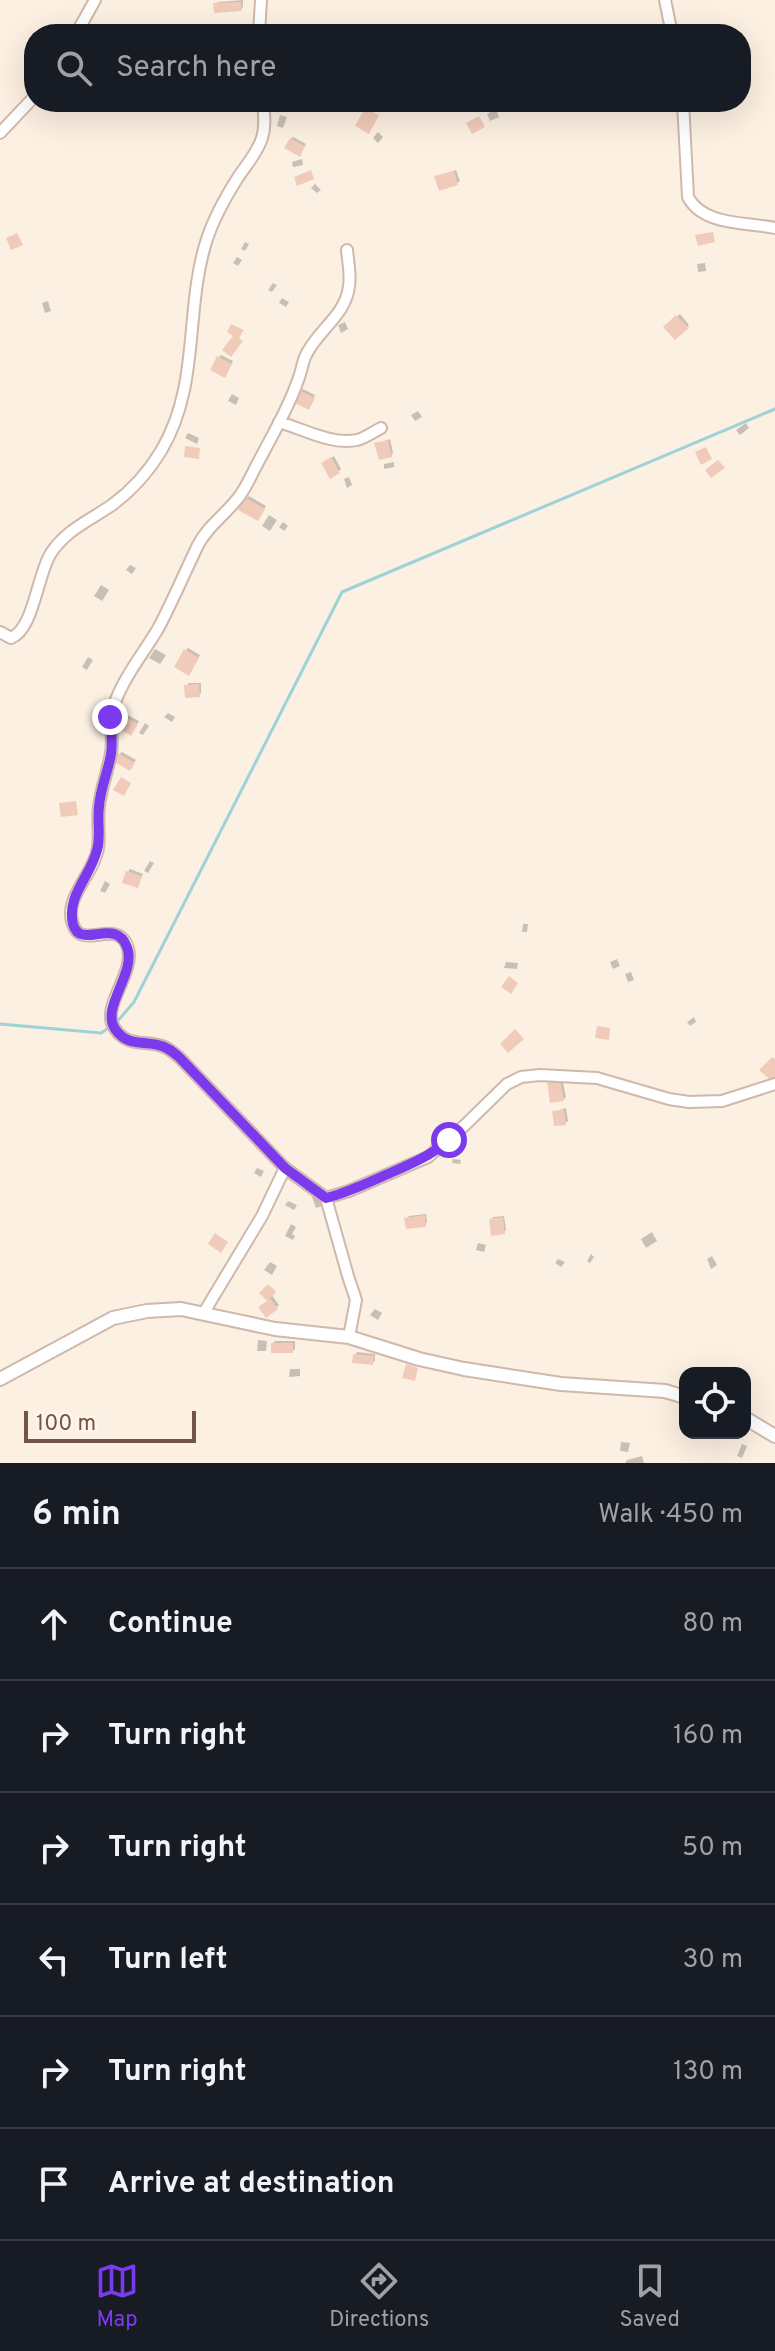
<!DOCTYPE html>
<meta charset="utf-8">
<style>
body{margin:0;font-family:Overpass,sans-serif;background:#20242c;color:#f1f3f6}
.controls{position:absolute;right:24px;bottom:24px;display:grid;overflow:hidden;border-radius:16px;box-shadow:0 8px 32px #0002}
.controls button{width:72px;height:72px;display:grid;place-items:center;padding:0;border:0;border-bottom:2px solid #363941;background:#171b24;color:#f1f3f6;font:40px sans-serif}
.scale{position:absolute;left:24px;bottom:20px;width:172px;box-sizing:border-box;padding-left:8px;border:4px solid #735449;border-top:0;font-size:22px;line-height:28px;white-space:nowrap;color:#735449;-webkit-text-stroke:6px #fff4e8;paint-order:stroke}
.stop{position:absolute;width:24px;height:24px;margin:-18px;border:6px solid #7c3aed;border-radius:50%;background:#fff}
.stop.end{background:#7c3aed;border-color:#fff;box-shadow:0 2px 8px #0008}
.list{margin:0;padding:0;list-style:none}
h2{display:flex;justify-content:space-between;align-items:center;height:104px;margin:0;padding:0 32px;font-size:34px}
h2 small{font-size:26px;font-weight:400;color:#9ea1a6}
.list li{display:grid;grid-template-columns:52px 1fr auto;gap:24px;align-items:center;box-sizing:border-box;height:112px;padding:0 32px;border-top:2px solid #363941}
.list b{display:block;font-size:30px;white-space:nowrap}
.list em{font-size:26px;font-style:normal;color:#9ea1a6}
.icon{flex:none;width:44px;height:44px;fill:none;stroke:currentColor;stroke-width:2;stroke-linecap:round;stroke-linejoin:round}
.map{position:relative;flex:none;width:775px;height:1463px;overflow:hidden}
.search{position:absolute;background:#171b24;box-shadow:0 8px 32px #0002;left:24px;right:24px;top:24px;height:88px;display:flex;align-items:center;gap:20px;box-sizing:border-box;padding:0 28px;border-radius:32px;color:#9ea1a6;font-size:30px}
.sheet{height:776px;background:#171b24}
nav{display:flex;justify-content:space-around;align-items:center;box-sizing:border-box;height:112px;border-top:2px solid #363941;background:#171b24;font-size:22px;color:#9ea1a6}
nav a{display:grid;justify-items:center;gap:4px}
nav .on{color:#7c3aed}
.map>svg:first-child{display:block}
</style>
<div class="map">
<svg width="775" height="1463" viewBox="0 0 775 1463">
<rect width="100%" height="100%" fill="#fcf0e2"/>
<path fill="#0003" d="M243 0V7L241 9 215 4 218 2Z
M716 26 726 33V34H710Z
M496 109 499 117 490 121 487 114Z
M280 115 287 117 283 128 277 126Z
M378 132 383 137 378 143 373 138Z
M293 137 306 144 301 152 291 139Z
M302 159 303 165 293 167 292 162Z
M456 170 460 181 457 183 437 177Z
M315 184 321 190 317 193 311 188Z
M245 242 249 244 245 251 241 249Z
M237 257 242 260 238 266 233 263Z
M705 263 706 271 698 272 697 264Z
M273 283 277 285 272 292 268 290Z
M282 298 289 302 286 307 279 303Z
M48 301 51 311 45 313 42 303Z
M680 314 689 325 676 337 666 327Z
M345 322 348 329 341 333 338 325Z
M221 355 233 361 226 373 219 358Z
M303 389 315 395 310 405 301 391Z
M232 394 239 398 236 405 228 401Z
M418 411 422 417 415 421 411 415Z
M746 423 749 428 740 435 736 430Z
M188 433 199 438 197 444 185 438Z
M390 439 393 453 391 456 377 444Z
M334 456 341 469 339 471 326 461Z
M394 462V467L384 469V464Z
M349 477 352 485 347 488 344 479Z
M249 496 266 506 260 517 246 499Z
M269 515 277 520 270 531 262 526Z
M283 522 288 526 284 531 279 527Z
M130 565 136 568 132 574 126 570Z
M101 585 109 590 102 601 94 596Z
M188 648 200 655 191 671 186 650Z
M155 649 166 655 160 664 149 658Z
M88 657 93 660 87 670 82 667Z
M189 683H201V693L199 695 186 686Z
M168 713 175 717 172 722 164 717Z
M125 714 139 721 133 731 117 725Z
M145 723 149 726 143 735 139 733Z
M122 752 136 760 131 767 119 754Z
M150 861 154 863 148 873 144 871Z
M130 869 143 874 144 872 137 886 128 872Z
M105 881 110 884 105 893 100 891Z
M523 924H528L527 932H522Z
M617 959 620 966 613 969 610 962Z
M506 962 518 963 517 969 504 968Z
M631 972 634 980 628 982 625 974Z
M694 1017 696 1022 690 1026 687 1022Z
M562 1078 566 1097 563 1100 549 1082Z
M566 1108 568 1121 565 1123 554 1112Z
M453 1159 461 1160 460 1164 452 1163Z
M257 1168 264 1171 261 1177 254 1173Z
M319 1195 322 1206 316 1208 312 1197Z
M288 1201 297 1205 294 1210 285 1205Z
M426 1214 427 1222 425 1225 407 1218 409 1216Z
M504 1216 506 1230 504 1232 491 1220 493 1217Z
M291 1224 296 1227 292 1234 295 1236 293 1240 285 1236Z
M652 1232 657 1241 646 1248 641 1239Z
M478 1243 486 1245 484 1252 476 1250Z
M591 1254 594 1257 590 1263 587 1261Z
M712 1256 717 1265 711 1269 707 1259Z
M558 1259 565 1262 561 1267 555 1263Z
M270 1262 277 1266 272 1275 264 1270Z
M270 1286 275 1291 271 1294 279 1305 267 1315 269 1300 262 1293Z
M375 1309 382 1313 378 1320 370 1315Z
M258 1340 267 1341 266 1351H257Z
M275 1341H295V1349L293 1351 273 1343Z
M357 1352 375 1354V1361L372 1363 355 1355Z
M290 1369H300V1376L289 1377Z
M621 1442 630 1443 628 1452 620 1451Z
M742 1444 747 1446 742 1458 737 1456Z
M642 1456 644 1463H625L627 1460Z"/>
<g fill="none" stroke-linecap="round" stroke-linejoin="round">
<path stroke="#9dd3d7" stroke-width="3" d="M116 1023 134 1002 342 592 775 409
M0 1024 101 1033 110 1027"/>
</g>
<path fill="#f1cbba" d="M241 2 242 11 214 13 213 3Z
M365 108 379 115 369 134 355 126Z
M479 116 485 127 472 134 466 123Z
M290 138 305 146 300 157 284 148Z
M311 170 314 179 297 186 294 177Z
M454 171 458 185 439 191 434 176Z
M713 232 715 242 698 246 695 235Z
M17 233 23 245 11 250 6 238Z
M676 315 689 328 675 340 663 327Z
M231 324 244 330 239 338 243 341 231 357 222 350 233 336 227 332Z
M217 356 232 364 225 378 210 370Z
M299 390 315 398 309 410 293 402Z
M388 440 392 457 379 460 374 443Z
M185 446 200 448 199 459 184 457Z
M706 447 712 459 701 465 695 452Z
M331 457 340 473 330 479 321 463Z
M718 460 725 468 711 478 705 470Z
M245 497 265 509 258 521 238 510Z
M184 649 199 658 189 676 174 667Z
M199 684 200 697 185 698 184 685Z
M121 715 138 724 131 736 115 726Z
M118 753 135 763 130 771 113 761Z
M121 777 131 783 124 796 113 790Z
M76 801 78 815 61 817 59 803Z
M126 871 142 876 138 888 122 883Z
M509 976 518 983 511 994 501 987Z
M597 1026 610 1028 609 1040 595 1038Z
M515 1029 524 1039 508 1053 500 1044Z
M772 1057 775 1059V1084L759 1070Z
M560 1079 564 1101 550 1103 547 1081Z
M564 1110 566 1125 554 1126 552 1111Z
M425 1215 426 1227 406 1229 404 1218Z
M503 1217 505 1234 491 1236 489 1219Z
M215 1233 228 1242 221 1253 208 1244Z
M268 1284 276 1293 270 1298 278 1309 266 1318 258 1307 267 1301 259 1293Z
M271 1343H293V1353H271Z
M353 1354 374 1356 373 1365 352 1363Z
M406 1364 418 1368 415 1381 402 1378Z"/>
<g fill="none" stroke-linecap="round" stroke-linejoin="round">
<defs>
<path id="minor" d="M665 0 672 34
M76 34 95 0
M259 34 261 0
M683 102 688 197C703 226 747 222 775 228
M0 133 34 97
M347 250C348 262 351 275 349 286 346 316 316 331 305 357 302 365 301 373 298 380 289 407 274 432 261 457 254 469 249 482 241 494 229 512 208 525 198 545 185 572 173 600 159 627 144 653 124 676 114 705 108 721 114 737 111 753 108 771 101 788 99 806 97 820 100 835 98 848 94 875 61 899 74 927 83 948 114 921 126 943 140 970 98 1007 115 1029 127 1046 141 1041 158 1045 166 1046 173 1052 179 1057L285 1168 326 1198 348 1276 356 1300 349 1337
M279 422C303 429 331 445 357 440 365 438 373 432 381 428
M0 632 11 638C34 629 37 575 51 553 66 530 90 520 112 505 131 491 149 471 161 451 201 384 184 309 207 239 214 218 225 198 237 179 245 166 257 154 262 138 266 126 264 114 263 102
M326 1198 349 1191 428 1157 464 1126 507 1084 521 1077 540 1075 597 1078 669 1099 689 1102 722 1101 775 1084
M203 1314 262 1216 285 1168"/>
<path id="tertiary" d="M0 1379 113 1318 147 1311 181 1309 275 1329 349 1337 419 1359 464 1369 561 1384 665 1391 685 1397
M745 1418 775 1436"/>
</defs>
<use href="#minor" stroke="#cfb8ac" stroke-width="14"/>
<use href="#tertiary" stroke="#cfb8ac" stroke-width="16"/>
<use href="#minor" stroke="#fff" stroke-width="10"/>
<use href="#tertiary" stroke="#fff" stroke-width="12"/>
</g>
<g fill="none" stroke-linecap="round" stroke-linejoin="round">
<path stroke="#7c3aed" stroke-width="10" d="M110 717C111 729 113 741 111 754 108 772 100 789 99 807 97 821 101 837 97 850 91 876 66 896 73 924 80 951 115 916 127 947 137 972 100 1008 115 1029 127 1046 140 1041 158 1045 166 1046 173 1052 179 1057L285 1168 326 1198C346 1193 363 1185 381 1177 406 1166 428 1158 449 1140"/>
</g>
</svg>
<div class="controls">
<button><svg class="icon" aria-label="locate" viewBox="0 0 24 24"><circle cx="12" cy="12" r="6"/><path d="M12 2v4M12 18v4M2 12h4M18 12h4"/></svg></button>
</div>
<div class="scale">100 m</div>
<div class="stop" style="left:449px;top:1140px"></div>
<div class="stop end" style="left:110px;top:717px"></div>
<div class="search"><svg class="icon" aria-label="search" viewBox="0 0 24 24"><circle cx="10" cy="10" r="6"/><path d="M15 15l6 6"/></svg>Search here</div>
</div>
<section class="sheet">
<h2>6 min<small>Walk · 450 m</small></h2>
<ul class="list">
<li><svg class="icon" aria-label="ahead" viewBox="0 0 24 24"><path d="M12 20V5M6 11l6-6 6 6"/></svg><div><b>Continue</b></div><em>80 m</em></li>
<li><svg class="icon" aria-label="right" viewBox="0 0 24 24"><path d="M7 20v-9h11M14 6l5 5-5 5"/></svg><div><b>Turn right</b></div><em>160 m</em></li>
<li><svg class="icon" aria-label="right" viewBox="0 0 24 24"><path d="M7 20v-9h11M14 6l5 5-5 5"/></svg><div><b>Turn right</b></div><em>50 m</em></li>
<li><svg class="icon" aria-label="left" viewBox="0 0 24 24"><path d="M17 20v-9H6M10 6l-5 5 5 5"/></svg><div><b>Turn left</b></div><em>30 m</em></li>
<li><svg class="icon" aria-label="right" viewBox="0 0 24 24"><path d="M7 20v-9h11M14 6l5 5-5 5"/></svg><div><b>Turn right</b></div><em>130 m</em></li>
<li><svg class="icon" aria-label="arrive" viewBox="0 0 24 24"><path d="M6 21V4h12l-3 4 3 4H6"/></svg><div><b>Arrive at destination</b></div></li>
</ul>
</section>
<nav>
<a class="on"><svg class="icon" aria-label="map" viewBox="0 0 24 24"><path d="M3 6l6-2 6 2 6-2v14l-6 2-6-2-6 2zM9 4v14M15 6v14"/></svg>Map</a>
<a><svg class="icon" aria-label="directions" viewBox="0 0 24 24"><path d="M12 3l9 9-9 9-9-9zM9 14v-3h6M13 9l2 2-2 2"/></svg>Directions</a>
<a><svg class="icon" aria-label="saved" viewBox="0 0 24 24"><path d="M7 4h10v16l-5-4-5 4z"/></svg>Saved</a>
</nav>
